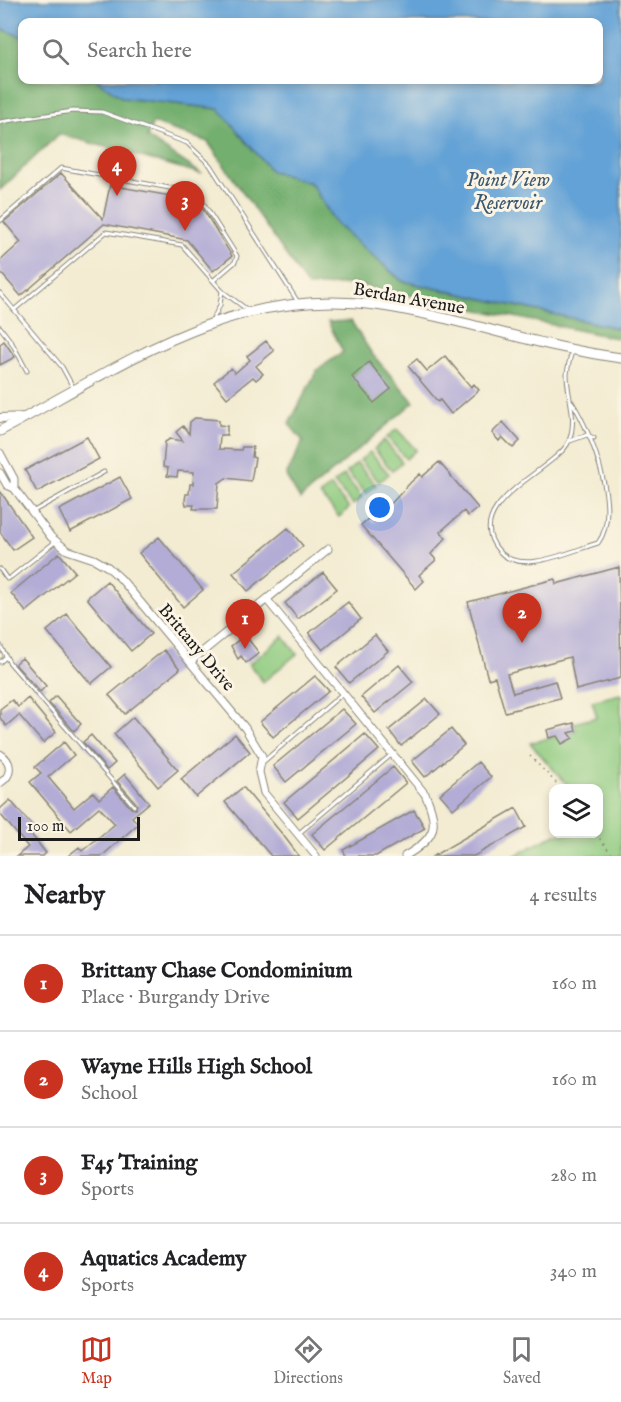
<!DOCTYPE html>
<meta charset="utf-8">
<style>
body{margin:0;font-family:"IM FELL English",serif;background:#f2f2f2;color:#202124}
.controls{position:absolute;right:18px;bottom:18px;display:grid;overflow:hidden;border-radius:12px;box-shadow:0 3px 9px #0003}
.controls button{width:54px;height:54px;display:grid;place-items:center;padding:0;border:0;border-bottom:2px solid #e0e0e0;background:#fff;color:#202124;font:30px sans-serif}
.scale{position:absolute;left:18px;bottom:15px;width:122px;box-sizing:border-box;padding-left:6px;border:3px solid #1c1c1c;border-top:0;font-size:16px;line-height:21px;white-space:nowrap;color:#1c1c1c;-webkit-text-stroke:4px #fcf5e5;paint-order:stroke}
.you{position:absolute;left:380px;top:508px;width:21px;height:21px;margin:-15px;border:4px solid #fff;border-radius:50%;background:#1a73e8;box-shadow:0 0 0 9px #1a73e833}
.badge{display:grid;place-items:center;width:39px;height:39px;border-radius:50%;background:#c8321e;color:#fff;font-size:20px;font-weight:700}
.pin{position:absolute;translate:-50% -50px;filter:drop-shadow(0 2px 3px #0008)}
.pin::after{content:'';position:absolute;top:32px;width:21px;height:18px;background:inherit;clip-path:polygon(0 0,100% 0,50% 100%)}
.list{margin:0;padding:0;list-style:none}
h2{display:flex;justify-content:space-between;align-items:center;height:78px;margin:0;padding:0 24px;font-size:26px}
h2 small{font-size:20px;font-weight:400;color:#757577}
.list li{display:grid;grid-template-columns:39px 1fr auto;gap:18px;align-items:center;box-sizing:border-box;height:96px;padding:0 24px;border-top:2px solid #e0e0e0}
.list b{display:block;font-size:22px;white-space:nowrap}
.list p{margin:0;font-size:20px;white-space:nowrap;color:#757577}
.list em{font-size:20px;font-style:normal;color:#757577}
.icon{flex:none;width:33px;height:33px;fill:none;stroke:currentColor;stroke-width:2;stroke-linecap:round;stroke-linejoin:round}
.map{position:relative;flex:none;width:621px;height:856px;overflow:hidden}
.search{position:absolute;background:#fff;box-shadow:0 3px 9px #0003;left:18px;right:18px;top:18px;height:66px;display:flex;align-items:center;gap:15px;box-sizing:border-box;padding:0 21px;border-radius:12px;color:#757577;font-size:22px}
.sheet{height:462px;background:#fff}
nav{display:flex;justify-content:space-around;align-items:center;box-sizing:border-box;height:84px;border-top:2px solid #e0e0e0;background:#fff;font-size:16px;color:#757577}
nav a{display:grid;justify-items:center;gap:3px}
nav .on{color:#c8321e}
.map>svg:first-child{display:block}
</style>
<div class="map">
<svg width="621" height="856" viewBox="0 0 621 856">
<rect width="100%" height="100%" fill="#fcf5e5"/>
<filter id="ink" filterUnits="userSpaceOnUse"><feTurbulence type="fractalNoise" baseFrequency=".0167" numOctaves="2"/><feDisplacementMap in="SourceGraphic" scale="12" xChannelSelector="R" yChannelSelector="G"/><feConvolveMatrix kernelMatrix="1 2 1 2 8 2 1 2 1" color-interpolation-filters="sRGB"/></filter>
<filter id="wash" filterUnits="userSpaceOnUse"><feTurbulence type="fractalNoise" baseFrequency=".008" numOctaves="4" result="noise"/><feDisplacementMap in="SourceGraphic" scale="24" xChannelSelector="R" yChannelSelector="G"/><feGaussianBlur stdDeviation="1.35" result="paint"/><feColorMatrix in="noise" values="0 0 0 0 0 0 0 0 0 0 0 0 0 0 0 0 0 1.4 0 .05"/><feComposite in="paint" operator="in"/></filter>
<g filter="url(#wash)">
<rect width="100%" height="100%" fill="#f3ecd2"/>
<path fill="#8fcb80" stroke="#56744e" stroke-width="1.5" d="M397 429 416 450 406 459 387 437Z
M384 440 402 462 392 471 374 449Z
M370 452 389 474 379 482 360 460Z
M357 463 376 485 366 494 347 472Z
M344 475 362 497 353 505 334 483Z
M330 486 349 508 339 517 320 495Z
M283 636 297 654 263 682 249 664Z
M621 694V856H514L556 834H598V788H570L530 743 576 731 574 723 597 717 592 701Z"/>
<path fill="#73af6e" stroke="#486645" stroke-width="1.5" d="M0 28 22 37V80H96L123 98 219 109 271 170 311 183 336 224 402 281 621 329V339L353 284 308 287 208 142 153 123 147 137 202 174 59 134 0 190Z
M351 321 372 354 414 402 300 499 286 476 303 441 289 424 317 370 343 352 328 322Z"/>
<path fill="#64a2d6" stroke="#405f79" stroke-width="1.5" d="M0 0H621V329L402 281 336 224 311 183 271 171 219 109 123 98 96 80H598V22H22V37L0 28Z"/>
<g id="blocks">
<path fill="#b2acd6" d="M61 173 103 219 110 185 198 201 232 256 213 271 187 240 104 224 21 296 0 272V261L21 242 4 222Z
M4 341 15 357 0 365V344Z
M266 341 274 351 256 366 263 374 256 380 253 377 227 398 214 382 231 368 235 373 250 360 247 356Z
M445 356 471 387 474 384 479 390 451 414 440 400 438 402 408 366 417 359 427 371Z
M369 362 391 389 374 403 352 377Z
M195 418 219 420V425L227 426V435H220L219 449 241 450 242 447H253L252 457 255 458 251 481 226 478 219 483 217 509H193L194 505H186L185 500 186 494H189L190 484H193L194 472 178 471 177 477 167 476 168 468 163 467 165 442 170 439 183 441 176 432 183 426 189 434 190 422Z
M503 422 520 441 513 448 502 437 499 441 492 433Z
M87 437 99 459 37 492 25 470Z
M439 462 478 508 468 516 464 511 440 532 446 538 431 554 436 560 419 575 424 581 416 589 361 525 368 519 374 522 411 482 420 474 422 477Z
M120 477 132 499 70 532 59 510Z
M0 491 32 537 13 550 0 532Z
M288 528 303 546 248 591 233 573Z
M159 537 203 590 183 607 139 553Z
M59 553 75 572 26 612 11 593Z
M619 567 621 678 576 690 570 657 507 674 513 693 555 681 560 698 505 712 495 677 488 679 468 602 555 579 556 584Z
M323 572 337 589 298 619 285 603Z
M107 581 151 634 131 651 87 598Z
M348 602 361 619 323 650 309 633Z
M67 614 111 667 91 684 47 631Z
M245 635 259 653 246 663 241 656 238 659 231 646Z
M375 635 388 651 349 683 336 667Z
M164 650 180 669 125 714 109 695Z
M22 658 46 686 40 692 15 664Z
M399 665 413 682 375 713 361 697Z
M315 676 329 691 273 737 260 722Z
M56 696 81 724 74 731 49 703Z
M28 698 56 732 43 743 19 715 6 726 0 718V709L12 700 18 707Z
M427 699 440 714 401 746 389 730Z
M342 709 356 724 286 782 273 766Z
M133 717 178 770 158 787 114 734Z
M574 723 576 731 569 733 573 738 562 744 557 736 549 738 547 730Z
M451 729 464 745 425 777 412 761Z
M235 734 250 752 196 797 181 779Z
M365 734 379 750 298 818 284 802Z
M91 735 115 763 107 770 83 742Z
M64 742 74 755 48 777 74 808 93 792 99 799 113 787 131 808 136 809 137 804 117 781 125 774 149 803 132 817 138 824 102 856H68L79 847 82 851 115 824 99 807 71 831 30 782 41 773 35 767Z
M478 762 491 777 453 809 440 794Z
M393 767 406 783 325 850 312 834Z
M243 787 283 835 299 856H271L225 802Z
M10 800 35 829 30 833 46 853 43 856H17L28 847 0 814V809Z
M516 808 526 827 474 856H433Z
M414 810 425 828 376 856H346L343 850Z"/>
</g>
</g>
<g filter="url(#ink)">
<use href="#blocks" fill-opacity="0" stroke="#888477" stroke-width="1.5"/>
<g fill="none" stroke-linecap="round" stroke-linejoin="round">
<defs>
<path id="service" d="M0 122 73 111 102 112 187 143 210 165 298 302
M0 221 61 168 197 193 237 256 235 262 214 280
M0 293 62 367 74 389
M14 310 106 232 182 245 222 291 249 311
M212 321 220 305 222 291
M0 327 12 343 27 371
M572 351C570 358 568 366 567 374 567 397 578 417 569 441 558 469 458 504 499 551 521 576 570 551 598 543 621 512 594 437 572 402
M570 441 587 435 594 438
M32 512 104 472
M0 569 7 579 11 577 55 542
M0 645 9 662 134 806
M0 662 6 657
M263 762 342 694
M298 834 391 755"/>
<path id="minor" d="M0 453 14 479V488L7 485 0 473
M14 488 51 537 67 550 94 559 108 567 121 579 245 728 262 756 259 772 264 793 316 856
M268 601 425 794C440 826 436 838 405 856
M190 662 328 549
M0 754C12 761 13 775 0 783"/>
<path id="tertiary" d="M0 418 27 417"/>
<path id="secondary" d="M0 431C122 366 231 285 376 305 459 317 538 347 621 358"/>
</defs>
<use href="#service" stroke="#888477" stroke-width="5"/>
<use href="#minor" stroke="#888477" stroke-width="9"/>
<use href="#tertiary" stroke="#888477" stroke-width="10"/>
<use href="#secondary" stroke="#888477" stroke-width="11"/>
<path stroke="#888477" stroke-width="1.5" stroke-dasharray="1.5 4.5" stroke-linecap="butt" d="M530 756 561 788
M596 834 613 856"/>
<use href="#service" stroke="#fff" stroke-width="3"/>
<use href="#minor" stroke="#fff" stroke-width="7"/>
<use href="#tertiary" stroke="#fff" stroke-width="8"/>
<use href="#secondary" stroke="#fff" stroke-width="9"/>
</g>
</g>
<g text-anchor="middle" stroke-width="6" stroke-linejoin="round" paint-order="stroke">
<g font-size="18" fill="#1c1c1c" stroke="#fcf5e5">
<text transform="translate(409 298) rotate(10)" y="6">Berdan Avenue</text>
<text transform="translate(197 647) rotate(50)" y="6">Brittany Drive</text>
</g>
<g font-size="20" font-style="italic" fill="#3c5870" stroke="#fcf5e5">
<text x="508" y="186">Point View<tspan x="508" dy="23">Reservoir</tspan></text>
</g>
</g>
</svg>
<div class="controls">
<button><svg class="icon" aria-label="layers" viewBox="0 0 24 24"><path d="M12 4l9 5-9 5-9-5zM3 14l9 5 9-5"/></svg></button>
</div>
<div class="scale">100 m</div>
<div class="you"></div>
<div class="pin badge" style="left:245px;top:649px">1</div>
<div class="pin badge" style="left:522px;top:643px">2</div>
<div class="pin badge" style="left:185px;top:231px">3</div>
<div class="pin badge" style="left:117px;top:196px">4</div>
<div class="search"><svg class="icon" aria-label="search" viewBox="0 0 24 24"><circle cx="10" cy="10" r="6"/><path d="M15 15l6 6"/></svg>Search here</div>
</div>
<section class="sheet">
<h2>Nearby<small>4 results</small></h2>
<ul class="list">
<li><span class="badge">1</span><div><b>Brittany Chase Condominium</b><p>Place · Burgandy Drive</p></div><em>160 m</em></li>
<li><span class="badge">2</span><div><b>Wayne Hills High School</b><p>School</p></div><em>160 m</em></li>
<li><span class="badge">3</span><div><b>F45 Training</b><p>Sports</p></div><em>280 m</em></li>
<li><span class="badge">4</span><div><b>Aquatics Academy</b><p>Sports</p></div><em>340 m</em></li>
</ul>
</section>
<nav>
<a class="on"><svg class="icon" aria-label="map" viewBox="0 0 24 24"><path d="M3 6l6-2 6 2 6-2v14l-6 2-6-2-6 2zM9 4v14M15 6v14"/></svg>Map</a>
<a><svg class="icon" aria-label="directions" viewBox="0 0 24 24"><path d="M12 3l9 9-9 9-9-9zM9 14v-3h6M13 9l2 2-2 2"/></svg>Directions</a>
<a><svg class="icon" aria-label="saved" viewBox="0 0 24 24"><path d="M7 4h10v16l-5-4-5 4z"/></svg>Saved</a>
</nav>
